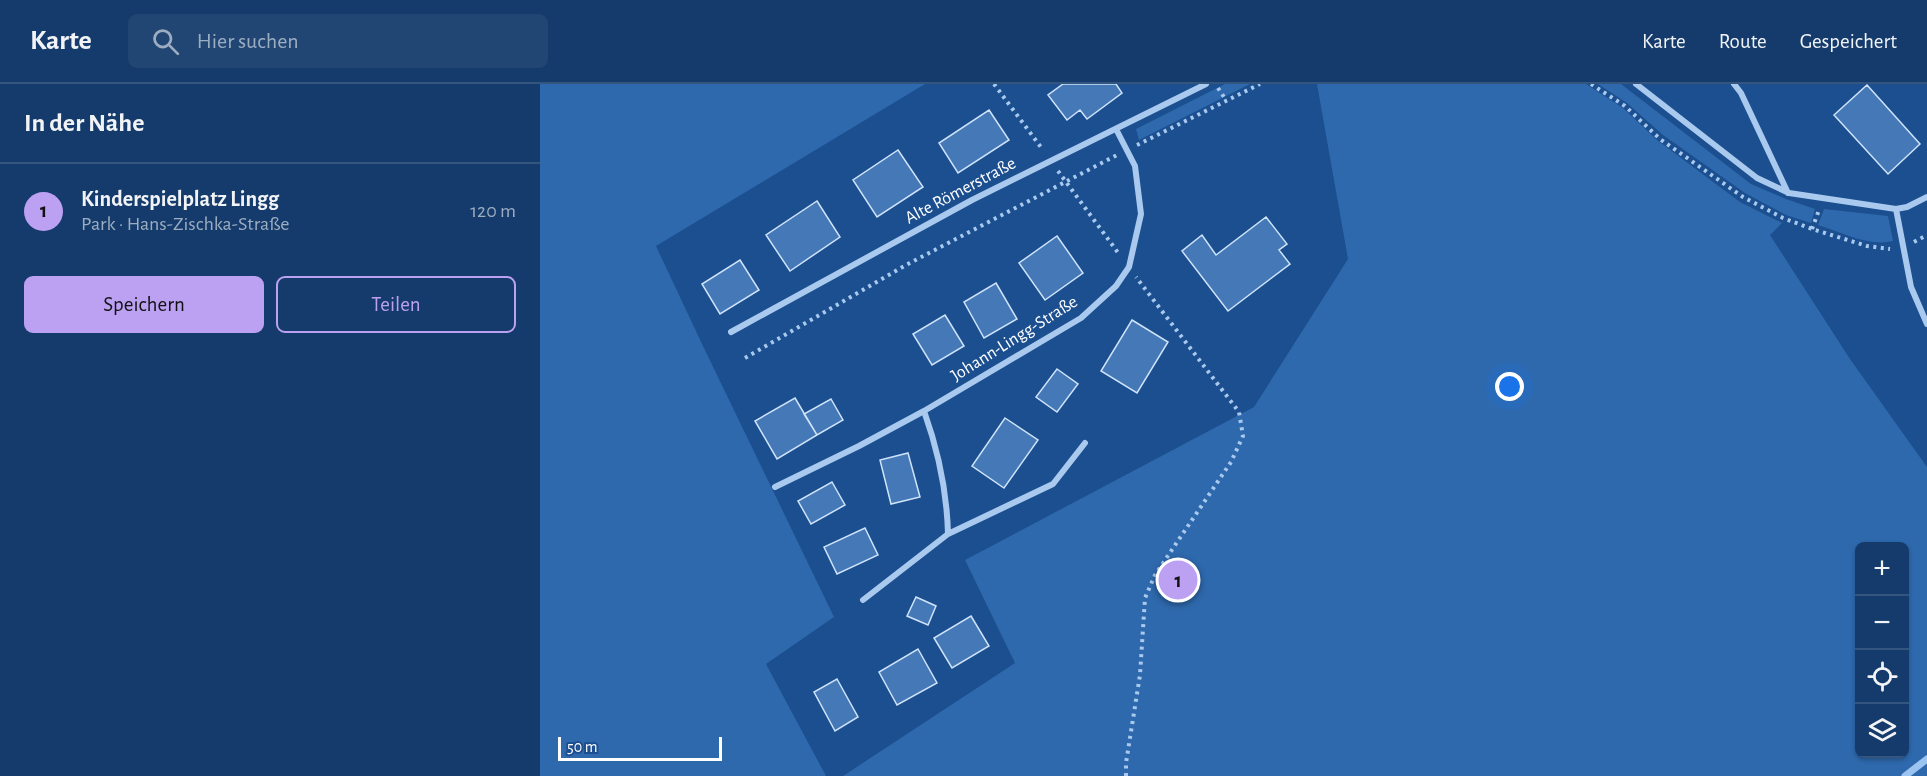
<!DOCTYPE html>
<html lang="de">
<meta charset="utf-8">
<style>
body{margin:0;font-family:"Alegreya Sans",sans-serif;background:#214673;color:#f1f3f6}
.controls{position:absolute;right:18px;bottom:18px;display:grid;overflow:hidden;border-radius:9px;box-shadow:0 2px 4px #0004}
.controls button{width:54px;height:54px;display:grid;place-items:center;padding:0;border:0;border-bottom:2px solid #33557e;background:#143b6b;color:#f1f3f6;font:30px sans-serif}
.scale{position:absolute;left:18px;bottom:15px;width:164px;box-sizing:border-box;padding-left:6px;border:3px solid #fff;border-top:0;font-size:16px;line-height:21px;white-space:nowrap;color:#fff;-webkit-text-stroke:4px #1b4f8f;paint-order:stroke}
.you{position:absolute;left:970px;top:303px;width:21px;height:21px;margin:-15px;border:4px solid #fff;border-radius:50%;background:#1a73e8;box-shadow:0 0 0 9px #1a73e833}
.badge{display:grid;place-items:center;width:39px;height:39px;border-radius:50%;background:#bca0f2;color:#111;font-size:20px;font-weight:700}
.pin{position:absolute;translate:-50% -50%;border:3px solid #fff;box-shadow:0 2px 6px #0006}
.list{margin:0;padding:0;list-style:none}
h2{display:flex;justify-content:space-between;align-items:center;height:78px;margin:0;padding:0 24px;font-size:26px}
h2 small{font-size:20px;font-weight:400;color:#9dadc1}
.list li{display:grid;grid-template-columns:39px 1fr auto;gap:18px;align-items:center;box-sizing:border-box;height:96px;padding:0 24px;border-top:2px solid #33557e}
.list b{display:block;font-size:22px;white-space:nowrap}
.list p{margin:0;font-size:20px;white-space:nowrap;color:#9dadc1}
.list em{font-size:20px;font-style:normal;color:#9dadc1}
.actions{display:flex;gap:12px;padding:18px 24px}
.actions a{flex:1;padding:14px 0;border:2px solid #bca0f2;border-radius:9px;text-align:center;font-size:21px;color:#bca0f2}
.actions .main{background:#bca0f2;color:#111}
.icon{flex:none;width:33px;height:33px;fill:none;stroke:currentColor;stroke-width:2;stroke-linecap:round;stroke-linejoin:round}
.map{position:relative;flex:none;width:1387px;height:692px;overflow:hidden}
header{display:flex;align-items:center;gap:36px;box-sizing:border-box;height:84px;padding:0 30px;background:#143b6b;border-bottom:2px solid #33557e}
header strong{font-size:28px}
nav{display:flex;gap:33px;margin-inline-start:auto;font-size:21px}
.search{width:420px;height:54px;background:#214673;display:flex;align-items:center;gap:15px;box-sizing:border-box;padding:0 21px;border-radius:9px;color:#9dadc1;font-size:22px}
main{display:flex}
aside{flex:1;background:#143b6b}
.map>svg:first-child{display:block}
</style>
<header>
<strong>Karte</strong>
<div class="search"><svg class="icon" aria-label="search" viewBox="0 0 24 24"><circle cx="10" cy="10" r="6"/><path d="M15 15l6 6"/></svg>Hier suchen</div>
<nav><a>Karte</a><a>Route</a><a>Gespeichert</a></nav>
</header>
<main>
<aside>
<h2>In der Nähe<small></small></h2>
<ul class="list">
<li><span class="badge">1</span><div><b>Kinderspielplatz Lingg</b><p>Park · Hans-Zischka-Straße</p></div><em>120 m</em></li>
</ul>
<div class="actions"><a class="main">Speichern</a><a>Teilen</a></div>
</aside>
<div class="map">
<svg width="1387" height="692" viewBox="0 0 1387 692">
<rect width="100%" height="100%" fill="#1b4f8f"/>
<path fill="#2e69ad" fill-rule="evenodd" d="M0 0H385L116 162 163 262 294 533 226 580 286 692H0Z
M685 0H710L599 56 596 45Z
M777 0H1046L1083 24 1117 56 1200 118 1242 139 1230 151 1310 275 1387 383V692H303L475 579 425 476 714 323 808 175ZM1320 463H1364V670H1320Z
M1058 0H1081L1211 100 1246 115 1275 125 1271 139 1246 131 1205 109 1123 51 1087 19Z
M1284 125 1348 132 1353 157C1329 163 1301 148 1278 141Z"/>
<g fill="none" stroke-linecap="round" stroke-linejoin="round">
<path stroke="#9cc4f0" stroke-width="7" d="M1365 692 1387 675"/>
</g>
<path fill="#4478b7" stroke="#cfe3fa" stroke-width="1.5" d="M523 0H576L582 9 547 35 540 26 527 36 508 11Z
M1327 1 1380 60 1348 90 1294 31Z
M449 26 469 56 418 89 399 59Z
M358 66 383 103 337 133 313 96Z
M277 117 300 153 250 187 226 151Z
M726 133 747 160 739 166 750 180 688 227 642 167 662 151 676 171Z
M517 152 543 189 505 216 479 179Z
M200 176 219 206 180 230 162 200Z
M456 199 477 235 444 254 424 218Z
M405 231 424 262 392 281 373 250Z
M592 236 628 258 597 309 561 287Z
M517 285 538 300 517 328 496 313Z
M255 314 277 351 237 375 215 337Z
M291 315 303 336 277 351 264 330Z
M465 334 498 356 464 404 432 382Z
M368 369 380 413 351 420 340 376Z
M292 398 305 421 271 440 258 417Z
M325 444 338 471 297 490 284 463Z
M376 513 396 522 388 541 367 532Z
M431 532 449 562 412 584 394 554Z
M378 565 397 599 357 621 339 588Z
M297 595 318 633 295 647 274 608Z"/>
<g fill="none" stroke-linecap="round" stroke-linejoin="round">
<path stroke="#a9c9ee" stroke-width="4" stroke-dasharray="3 4.5" stroke-linecap="butt" d="M454 0 503 66
M1051 0 1085 22 1120 55 1203 113 1243 134 1272 145 1327 162 1350 165
M678 4 686 16
M597 61 720 0
M518 87 579 170
M1272 145 1279 126
M1374 158 1387 151
M205 274 366 181 577 71
M586 692V679L600 591 605 514 615 491 691 378 703 352 699 328 596 193"/>
<path stroke="#a9c9ee" stroke-width="6" d="M1096 0 1217 94 1249 109 1356 125 1367 123 1387 113
M1194 0 1201 9 1248 109
M1356 125 1371 203 1387 240
M191 248 432 116 666 0
M235 403 319 362 384 327 541 234 576 202 589 183 601 130 595 82 576 45
M408 450 513 400 545 359
M323 516 408 450C407 409 398 366 384 327"/>
</g>
<g text-anchor="middle" stroke-width="6" stroke-linejoin="round" paint-order="stroke">
<g font-size="18" fill="#fff" stroke="#1b4f8f">
<text transform="translate(420 106) rotate(-28)" y="6">Alte Römerstraße</text>
<text transform="translate(474 254) rotate(-32)" y="6">Johann-Lingg-Straße</text>
</g>
</g>
</svg>
<div class="controls">
<button>+</button>
<button>−</button>
<button><svg class="icon" aria-label="locate" viewBox="0 0 24 24"><circle cx="12" cy="12" r="6"/><path d="M12 2v4M12 18v4M2 12h4M18 12h4"/></svg></button>
<button><svg class="icon" aria-label="layers" viewBox="0 0 24 24"><path d="M12 4l9 5-9 5-9-5zM3 14l9 5 9-5"/></svg></button>
</div>
<div class="scale">50 m</div>
<div class="you"></div>
<div class="pin badge" style="left:638px;top:496px">1</div>
</div>
</main>
